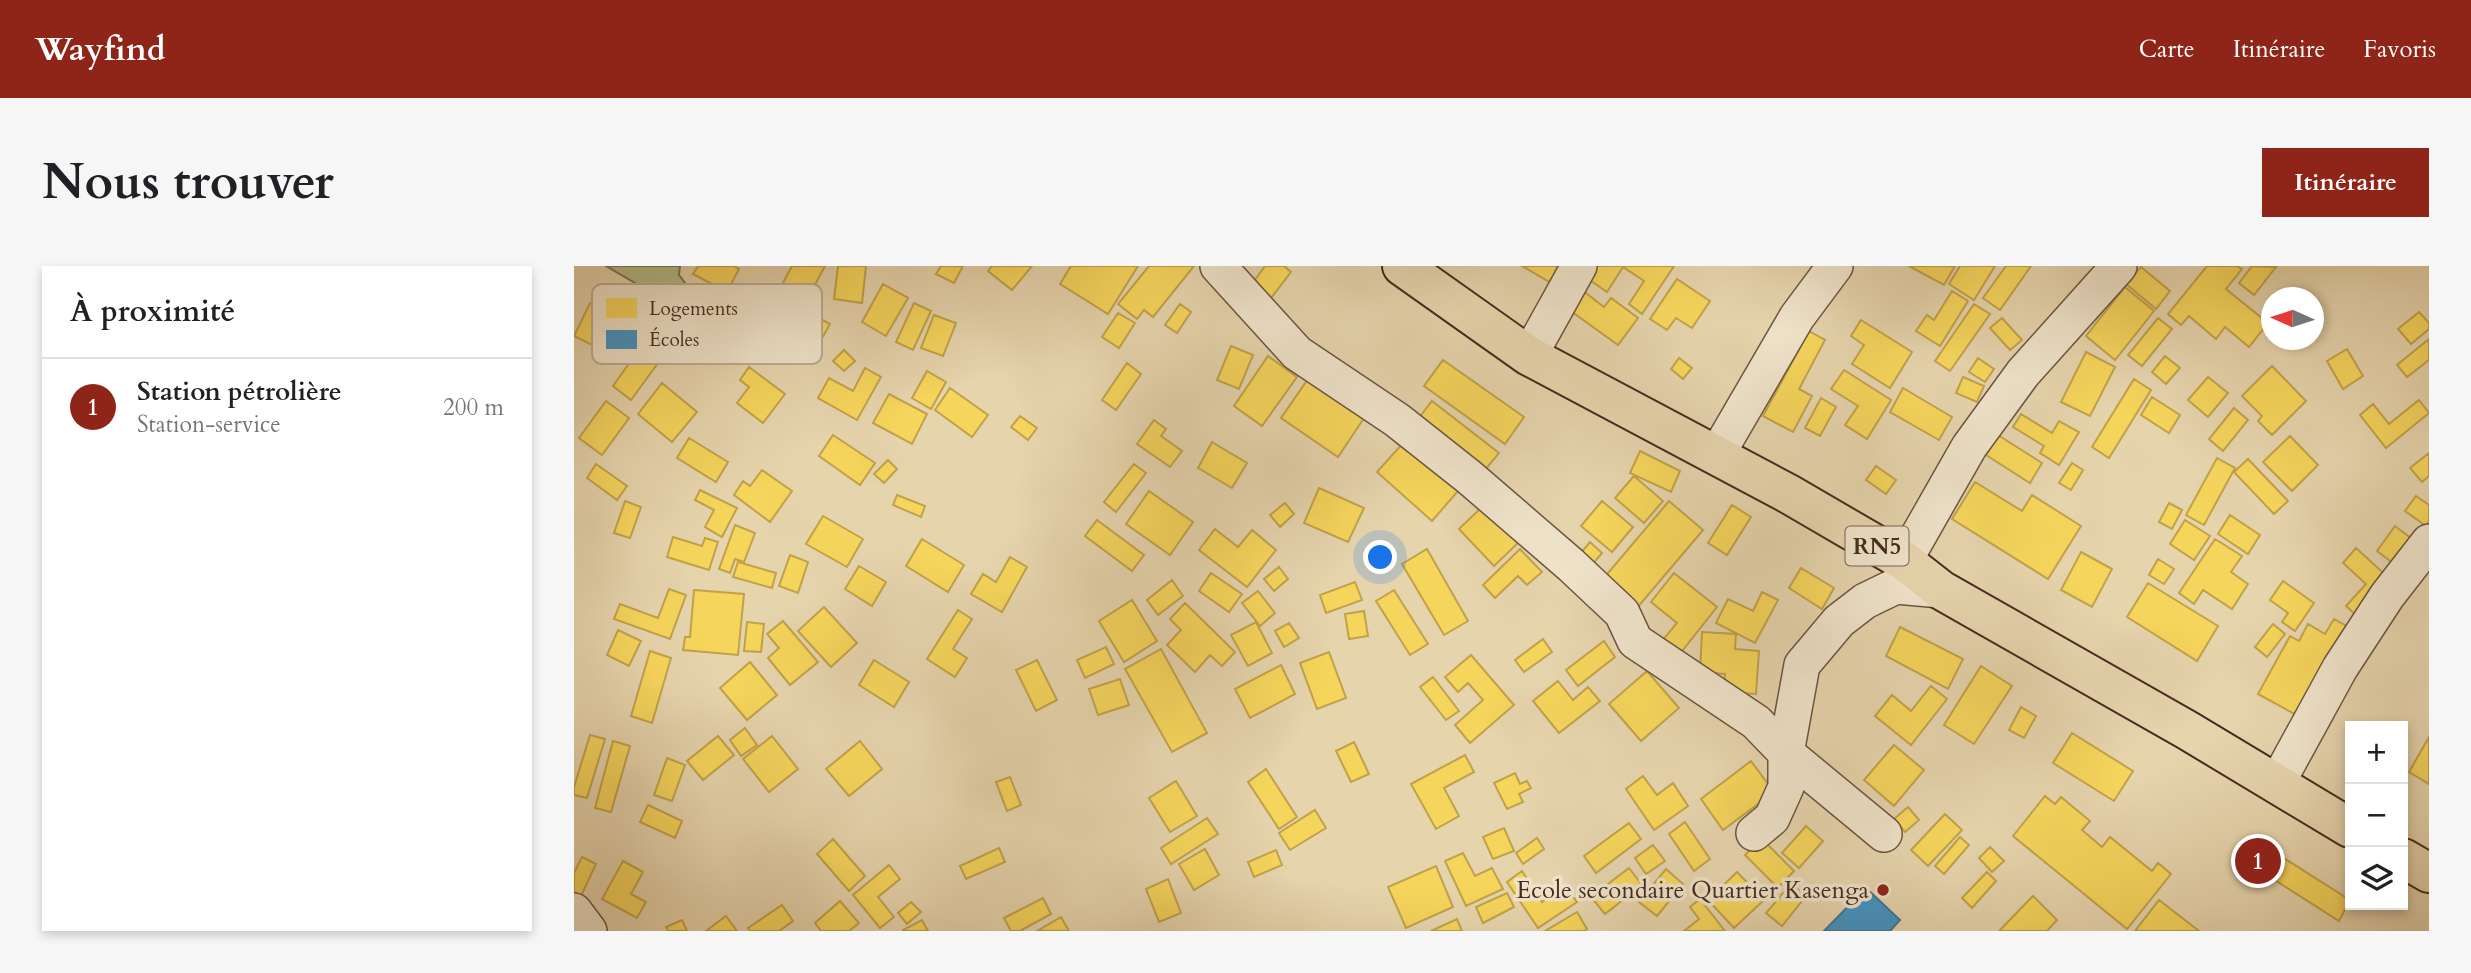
<!DOCTYPE html>
<html lang="fr">
<meta charset="utf-8">
<style>
body{margin:0;font-family:Cardo,serif;background:#f6f6f6;color:#202124}
.controls{position:absolute;right:21px;bottom:21px;display:grid;overflow:hidden;border-radius:0px;box-shadow:0 4px 10px #0003}
.controls button{width:63px;height:63px;display:grid;place-items:center;padding:0;border:0;border-bottom:2px solid #e0e0e0;background:#fff;color:#202124;font:35px sans-serif}
.compass{position:absolute;left:1687px;top:21px;width:63px;height:63px;border-radius:50%;background:#fff;box-shadow:0 4px 10px #0003;rotate:273deg}
.you{position:absolute;left:807px;top:292px;width:24px;height:24px;margin:-18px;border:5px solid #fff;border-radius:50%;background:#1a73e8;box-shadow:0 0 0 10px #1a73e833}
.badge{display:grid;place-items:center;width:46px;height:46px;border-radius:50%;background:#8f2418;color:#fff;font-size:23px;font-weight:700}
.pin{position:absolute;translate:-50% -50%;border:4px solid #fff;box-shadow:0 2px 7px #0006}
.list{margin:0;padding:0;list-style:none}
h2{display:flex;justify-content:space-between;align-items:center;height:91px;margin:0;padding:0 28px;font-size:30px}
h2 small{font-size:23px;font-weight:400;color:#757577}
.list li{display:grid;grid-template-columns:46px 1fr auto;gap:21px;align-items:center;box-sizing:border-box;height:98px;padding:0 28px;border-top:2px solid #e0e0e0}
.list b{display:block;font-size:26px;white-space:nowrap}
.list p{margin:0;font-size:23px;white-space:nowrap;color:#757577}
.list em{font-size:23px;font-style:normal;color:#757577}
.icon{flex:none;width:38px;height:38px;fill:none;stroke:currentColor;stroke-width:2;stroke-linecap:round;stroke-linejoin:round}
.map{position:relative;flex:none;width:1855px;height:665px;overflow:hidden;border-radius:0px}
header{display:flex;align-items:center;gap:42px;box-sizing:border-box;height:98px;padding:0 35px;background:#8f2418;color:#fff}
header strong{font-size:33px}
nav{display:flex;gap:38px;margin-inline-start:auto;font-size:24px}
.intro{display:flex;align-items:center;justify-content:space-between;box-sizing:border-box;height:168px;padding:0 42px}
h1{margin:0;font-size:49px}
.button{padding:18px 32px;border-radius:0px;background:#8f2418;color:#fff;font-size:24px;font-weight:700}
main{display:flex;gap:42px;padding:0 42px}
aside{flex:1;background:#fff;border-radius:0px;box-shadow:0 4px 10px #0003}
.map>svg:first-child{display:block}
</style>
<header>
<strong>Wayfind</strong>
<nav><a>Carte</a><a>Itinéraire</a><a>Favoris</a></nav>
</header>
<div class="intro"><h1>Nous trouver</h1><a class="button">Itinéraire</a></div>
<main>
<aside>
<h2>À proximité<small></small></h2>
<ul class="list">
<li><span class="badge">1</span><div><b>Station pétrolière</b><p>Station-service</p></div><em>200 m</em></li>
</ul>
</aside>
<div class="map">
<svg width="1855" height="665" viewBox="0 0 1855 665">
<rect width="100%" height="100%" fill="#e6d4ad"/>
<filter id="stains"><feTurbulence type="fractalNoise" baseFrequency=".00286" numOctaves="4"/><feColorMatrix values="0 0 0 0 .2 0 0 0 0 .09 0 0 0 0 .02 0 0 0 .5 -.17"/></filter>
<radialGradient id="worn" r=".72"><stop offset=".6" stop-color="#630" stop-opacity="0"/><stop offset="1" stop-color="#630" stop-opacity=".3"/></radialGradient>
<path fill="#b4bd8a" stroke="#7c7455" stroke-width="2" d="M32 0H106L105 9 122 31 112 47Z"/>
<path fill="#f6d55c" stroke="#c1a24a" stroke-width="2" d="M124 0H160L165 3 153 26 119 8Z
M218 0H251L228 43 256 58 241 85 192 58V49Z
M264 0H292L288 37 260 33Z
M367 0H389L380 17 362 8Z
M418 0H458L438 24 414 5Z
M497 0H564L534 48 486 18Z
M575 0H620L579 51 570 44 563 53 544 38Z
M691 0H710L717 6 694 36 675 22Z
M948 0H989L979 18Z
M1021 0H1100L1068 48 1055 38 1070 15 1049 1 1033 26 1013 12Z
M1335 0H1381L1370 19Z
M1386 0H1421L1400 34 1375 18Z
M1432 0H1457L1426 44 1409 32Z
M1633 0H1663L1668 3 1652 23 1694 57 1675 81 1651 61 1642 73 1615 50 1607 59 1594 48Z
M1678 0 1702 1 1680 29 1665 17Z
M1567 1 1596 25 1582 43 1552 18Z
M1103 13 1136 35 1118 62 1102 52 1093 64 1076 53Z
M309 18 334 32 312 70 288 56Z
M1551 21 1580 45 1541 94 1512 70Z
M1008 24 1030 41 1037 32 1064 52 1044 79 994 43Z
M1378 25 1394 35 1366 80 1342 65 1353 49 1360 54Z
M16 37 35 47 18 79 0 70Z
M340 37 357 45 339 84 322 76Z
M606 38 617 46 603 67 591 59Z
M1400 38 1416 48 1376 105 1361 95Z
M1845 46 1855 57V63L1837 78 1824 63Z
M544 47 561 57 545 82 528 71Z
M360 49 382 57 369 90 347 82Z
M1428 52 1448 74 1436 84 1416 62Z
M1584 52 1598 63 1568 100 1554 89Z
M1287 54 1338 86 1316 122 1278 98 1290 79 1277 70Z
M1235 65 1251 74 1225 123 1238 130 1219 166 1189 150Z
M73 72 92 86 57 134 39 120Z
M1855 73V94L1833 111 1823 99Z
M657 80 679 89 665 123 643 114Z
M1773 83 1789 110 1769 123 1753 95Z
M270 84 281 95 270 105 259 95Z
M1512 86 1541 101 1516 150 1487 136Z
M694 90 723 111 688 160 660 140Z
M1591 90 1606 102 1592 118 1578 106Z
M1105 92 1118 102 1109 113 1097 103Z
M1404 92 1420 103 1411 116 1395 106Z
M869 94 950 151 931 178 850 120Z
M553 97 567 108 542 144 528 134Z
M1698 100 1732 135 1698 169 1684 155 1688 150 1668 130Z
M175 101 211 128 189 157 163 137 175 121 166 114Z
M291 102 307 111 283 154 244 132 255 112 279 125Z
M1270 104 1317 134 1293 173 1271 159 1284 140 1257 123Z
M353 105 372 116 357 143 338 132Z
M1389 111 1410 120 1403 136 1382 127Z
M1634 111 1654 127 1634 151 1614 134Z
M734 113 790 152 764 191 707 152Z
M1560 113 1577 124 1535 192 1518 181Z
M88 117 123 146 98 176 64 148Z
M376 122 414 149 398 171 361 144Z
M1329 122 1378 151 1365 174 1316 146Z
M315 128 353 148 338 178 299 157Z
M1578 131 1606 149 1595 167 1567 149Z
M1247 132 1262 141 1246 170 1231 162Z
M1845 134 1855 147 1812 182 1786 149 1799 138 1815 158Z
M32 135 55 152 28 189 5 172Z
M858 135 925 187 911 204 844 153Z
M1660 142 1674 154 1649 185 1635 173Z
M1447 148 1478 167 1485 155 1505 166 1485 199 1466 187 1470 180 1439 161Z
M446 150 463 162 454 174 437 161Z
M580 154 592 163 587 170 608 185 596 201 563 178Z
M259 169 301 197 286 219 245 190Z
M1424 169 1468 197 1456 217 1412 189Z
M1716 170 1744 199 1718 225 1689 196Z
M115 172 154 196 142 216 103 192Z
M638 176 673 197 658 222 624 202Z
M830 176 884 225 858 255 803 206Z
M1066 185 1106 205 1097 226 1056 207Z
M1855 187V210L1848 216 1836 202Z
M1643 192 1661 202 1630 259 1612 249Z
M1674 193 1714 235 1700 248 1660 206Z
M314 194 323 203 310 217 300 208Z
M1498 197 1509 204 1497 224 1485 217Z
M22 198 53 220 43 234 13 212Z
M560 198 572 207 542 246 530 236Z
M1302 200 1322 214 1312 228 1292 214Z
M188 204 218 225 196 256 160 229 169 215 176 220Z
M1060 210 1089 235 1070 257 1041 232Z
M1401 216 1448 245 1458 229 1507 260 1474 313 1378 253Z
M745 222 790 242 774 276 730 257Z
M126 224 163 242 148 271 131 261 140 244 121 234Z
M575 225 619 256 596 289 552 258Z
M323 229 351 240 347 251 319 239Z
M1842 230 1855 239V255L1852 260 1831 245Z
M51 235 67 241 56 272 40 267Z
M1028 235 1059 261 1038 286 1007 260Z
M1095 235 1129 264 1063 342 1029 313Z
M711 237 720 248 706 261 696 249Z
M1595 237 1608 244 1598 263 1585 256Z
M910 239 945 276 920 300 885 263Z
M1158 239 1177 251 1153 289 1134 277Z
M1656 249 1686 269 1674 288 1644 268Z
M249 250 289 273 273 301 232 278Z
M523 254 570 289 558 305 511 270Z
M1611 254 1636 270 1620 294 1596 278Z
M161 259 181 267 170 296 161 293 156 307 145 303Z
M1821 260 1838 273 1819 297 1803 285Z
M641 263 664 281 678 264 702 284 673 321 625 284Z
M99 271 128 280 131 272 144 276 135 304 93 291Z
M348 273 390 299 374 326 332 300Z
M1641 273 1668 290 1657 306 1674 318 1658 343 1629 324 1620 338 1605 327Z
M1016 276 1028 287 1018 299 1006 288Z
M1782 282 1817 314 1784 351 1772 340 1792 318 1769 297Z
M853 283 894 355 870 369 828 298Z
M946 283 968 306 953 319 944 310 921 332 909 319Z
M1507 286 1538 303 1518 341 1487 324Z
M216 289 234 296 224 327 205 320Z
M436 291 453 301 428 346 397 328 409 308 422 316Z
M1584 293 1600 303 1590 318 1575 309Z
M164 296 202 307 198 322 159 311Z
M285 300 312 316 298 340 271 323Z
M705 301 714 313 700 325 690 313Z
M1227 302 1260 322 1248 343 1215 322Z
M637 307 668 328 655 346 625 325Z
M1100 307 1143 341 1104 390 1087 376 1103 357 1077 336Z
M598 314 609 330 584 349 573 334Z
M1709 315 1740 337 1721 365 1708 356 1714 347 1696 334Z
M781 316 788 334 752 347 746 329Z
M1574 317 1644 360 1623 395 1553 351Z
M95 323 112 329 96 373 40 353 46 338 84 352Z
M120 324 170 328 164 389 109 384 111 371H116Z
M820 324 854 378 836 389 802 335Z
M684 325 701 347 686 360 668 337Z
M1188 326 1204 334 1181 377 1142 357 1154 333 1179 345Z
M558 334 583 375 550 396 525 355Z
M611 337 661 386 648 400 636 389 621 406 593 379 607 364 596 353Z
M250 341 283 377 257 401 224 365Z
M384 344 398 353 379 383 393 392 381 411 353 393Z
M790 345 794 370 775 373 771 348Z
M1760 353 1776 362 1726 451 1684 428 1716 370 1725 375 1734 358 1751 368Z
M209 355 244 396 216 419 194 392 205 382 193 368Z
M173 356 190 358 187 386 170 385Z
M682 356 698 387 674 400 657 369Z
M715 357 725 372 710 381 701 365Z
M1699 358 1711 368 1693 391 1681 381Z
M1326 361 1389 393 1374 423 1312 390Z
M44 364 67 375 55 400 33 389Z
M1128 366 1162 368 1161 383 1185 385 1182 428 1150 426 1151 408 1126 406Z
M969 373 978 386 950 406 941 394Z
M1030 375 1041 391 1004 420 992 404Z
M532 381 540 398 511 412 503 394Z
M587 383 633 467 598 486 551 403Z
M76 385 97 392 78 457 57 450Z
M755 386 772 432 743 443 726 397Z
M897 389 940 439 896 477 881 459 909 434 894 417 884 426 871 411Z
M300 394 335 416 320 441 285 419Z
M463 394 483 434 462 445 442 404Z
M176 396 203 429 173 454 146 422Z
M707 399 721 428 676 452 661 423Z
M1407 400 1438 420 1400 478 1370 459Z
M1073 405 1105 442 1067 475 1035 438Z
M859 411 885 445 872 454 846 421Z
M546 413 555 439 524 449 515 423Z
M984 415 999 434 1014 421 1026 435 985 467 959 435Z
M1357 420 1373 433 1337 479 1301 450 1318 429 1337 445Z
M1447 441 1462 450 1450 472 1435 464Z
M171 462 183 479 167 490 156 474Z
M1498 467 1559 505 1540 535 1479 497Z
M16 469 31 473 13 532 0 529V521Z
M144 470 160 489 129 514 113 495Z
M198 470 224 503 195 526 169 493Z
M1855 471V518L1835 506Z
M39 475 56 480 37 546 21 542Z
M286 475 308 503 275 530 252 503Z
M780 476 795 508 777 516 762 485Z
M1320 479 1350 504 1320 540 1290 514Z
M891 489 900 506 870 522 885 550 862 563 837 518Z
M93 492 111 499 98 535 80 529Z
M1177 495 1200 526 1149 564 1127 533Z
M692 503 723 551 705 563 674 516Z
M941 507 946 518 953 515 957 522 945 528 949 536 933 543 920 517Z
M1069 510 1083 529 1099 517 1114 540 1080 564 1052 523Z
M436 511 447 539 433 545 422 516Z
M602 515 623 550 596 566 575 532Z
M1471 530 1481 538 1487 531 1516 555 1508 564 1528 581 1536 571 1578 605 1584 597 1597 608 1553 663 1439 570Z
M74 539 108 555 101 572 66 556Z
M1334 541 1345 554 1331 566 1320 553Z
M741 544 752 562 716 584 705 567Z
M1371 548 1388 564 1354 600 1337 584Z
M633 552 644 568 597 598 587 582Z
M1111 556 1136 593 1120 605 1095 568Z
M1055 557 1067 573 1022 607 1010 590Z
M1232 560 1249 575 1225 602 1208 587Z
M930 562 940 585 919 593 909 571Z
M1386 571 1395 579 1370 608 1361 600Z
M963 572 970 583 949 598 942 587Z
M1187 572 1220 605 1204 622 1171 589Z
M259 573 291 610 275 625 243 588Z
M1079 579 1091 595 1072 608 1061 592Z
M1416 581 1430 595 1418 606 1405 592Z
M425 582 431 596 392 613 386 600Z
M631 583 645 609 620 624 605 598Z
M702 584 708 599 680 611 674 596Z
M889 587 901 610 918 602 929 623 892 640 871 595Z
M8 591 22 598 7 630 0 626V607Z
M1708 591 1776 634 1765 655 1696 611Z
M49 595 69 606 57 628 72 636 63 652 28 633Z
M315 599 326 613 304 631 320 651 306 662 279 629Z
M862 600 879 641 832 662 814 621Z
M1055 602 1068 619 1031 648 1017 631Z
M1092 603 1109 618 1083 650 1065 636Z
M948 605 968 636 991 620 1003 636 964 662 933 616Z
M1163 606 1190 634 1160 662 1134 634Z
M1413 606 1422 615 1398 642 1388 632Z
M594 613 607 647 585 656 572 623Z
M1217 618 1232 630 1208 660 1192 647Z
M933 627 940 641 909 657 902 641Z
M1459 630 1483 654 1473 665H1428L1426 664Z
M469 632 477 648 446 665H437L430 652Z
M1126 633 1151 665H1110L1125 653 1116 641Z
M1585 634 1625 665H1561Z
M266 635 285 657 275 665H247L241 657Z
M337 636 347 646 333 658 324 647Z
M208 639 219 655 205 665H176L174 662Z
M1003 646 1013 663 1010 665H971Z
M152 650 163 665H132Z
M487 651 495 665H463Z
M883 653 888 665H857Z
M108 654 113 665H94L92 661Z
M348 654 354 665H329V664Z"/>
<path fill="#4393c3" stroke="#437492" stroke-width="2" d="M1292 622 1326 654 1316 665H1250Z"/>
<g fill="none" stroke-linecap="round" stroke-linejoin="round">
<defs>
<path id="street" d="M644 0 723 87 823 154 895 211 997 299 1048 347 1061 375 1182 456 1212 487 1310 568
M955 90 1005 0
M1142 190 1223 51 1261 0
M1330 295 1395 181 1449 107 1545 0
M1702 519 1766 402 1813 330 1855 276
M1180 567 1198 552 1212 521V487L1228 399 1265 355 1291 335 1322 320 1367 324
M0 645 15 665"/>
<path id="highway" d="M828 0 955 90 1213 227 1330 295 1367 324 1613 464 1776 562
M1829 592 1855 607"/>
</defs>
<use href="#street" stroke="#6c5543" stroke-width="38"/>
<use href="#highway" stroke="#442b20" stroke-width="42"/>
<use href="#street" stroke="#efe3ca" stroke-width="35"/>
<use href="#highway" stroke="#e6d4ad" stroke-width="38"/>
</g>
<circle fill="#8f2418" stroke="#efe3ca" stroke-width="2.5" cx="1309" cy="624" r="7"/>
<g text-anchor="middle" stroke-width="7" stroke-linejoin="round" paint-order="stroke">
<rect fill="#efe3ca" stroke="#776253" stroke-width="2" x="1271.5" y="260.5" width="63" height="39" rx="5"/>
<g font-size="23" font-weight="bold" fill="#442b20">
<text x="1303" y="288">RN5</text>
</g>
<g font-size="24" fill="#442b20" stroke="#efe3ca" text-anchor="end">
<text x="1295" y="632">Ecole secondaire Quartier Kasenga</text>
</g>
</g>
<rect x="18" y="18" width="230" height="80" rx="10" fill="#efe3ca" stroke="#bcac97" stroke-width="2"/>
<rect x="32" y="32" width="31" height="20" fill="#f6d55c"/>
<rect x="32" y="64" width="31" height="19" fill="#4393c3"/>
<g font-size="19" fill="#442b20">
<text x="75" y="49">Logements</text>
<text x="75" y="80">Écoles</text>
</g>
<rect width="100%" height="100%" filter="url(#stains)"/>
<rect width="100%" height="100%" fill="url(#worn)"/>
</svg>
<div class="controls">
<button>+</button>
<button>−</button>
<button><svg class="icon" aria-label="layers" viewBox="0 0 24 24"><path d="M12 4l9 5-9 5-9-5zM3 14l9 5 9-5"/></svg></button>
</div>
<svg class="compass" viewBox="-18 -18 36 36"><path d="M0-13l5 13h-10z" fill="#e53935"/><path d="M0 13l5-13h-10z" fill="#757577"/></svg>
<div class="you"></div>
<div class="pin badge" style="left:1684px;top:595px">1</div>
</div>
</main>
